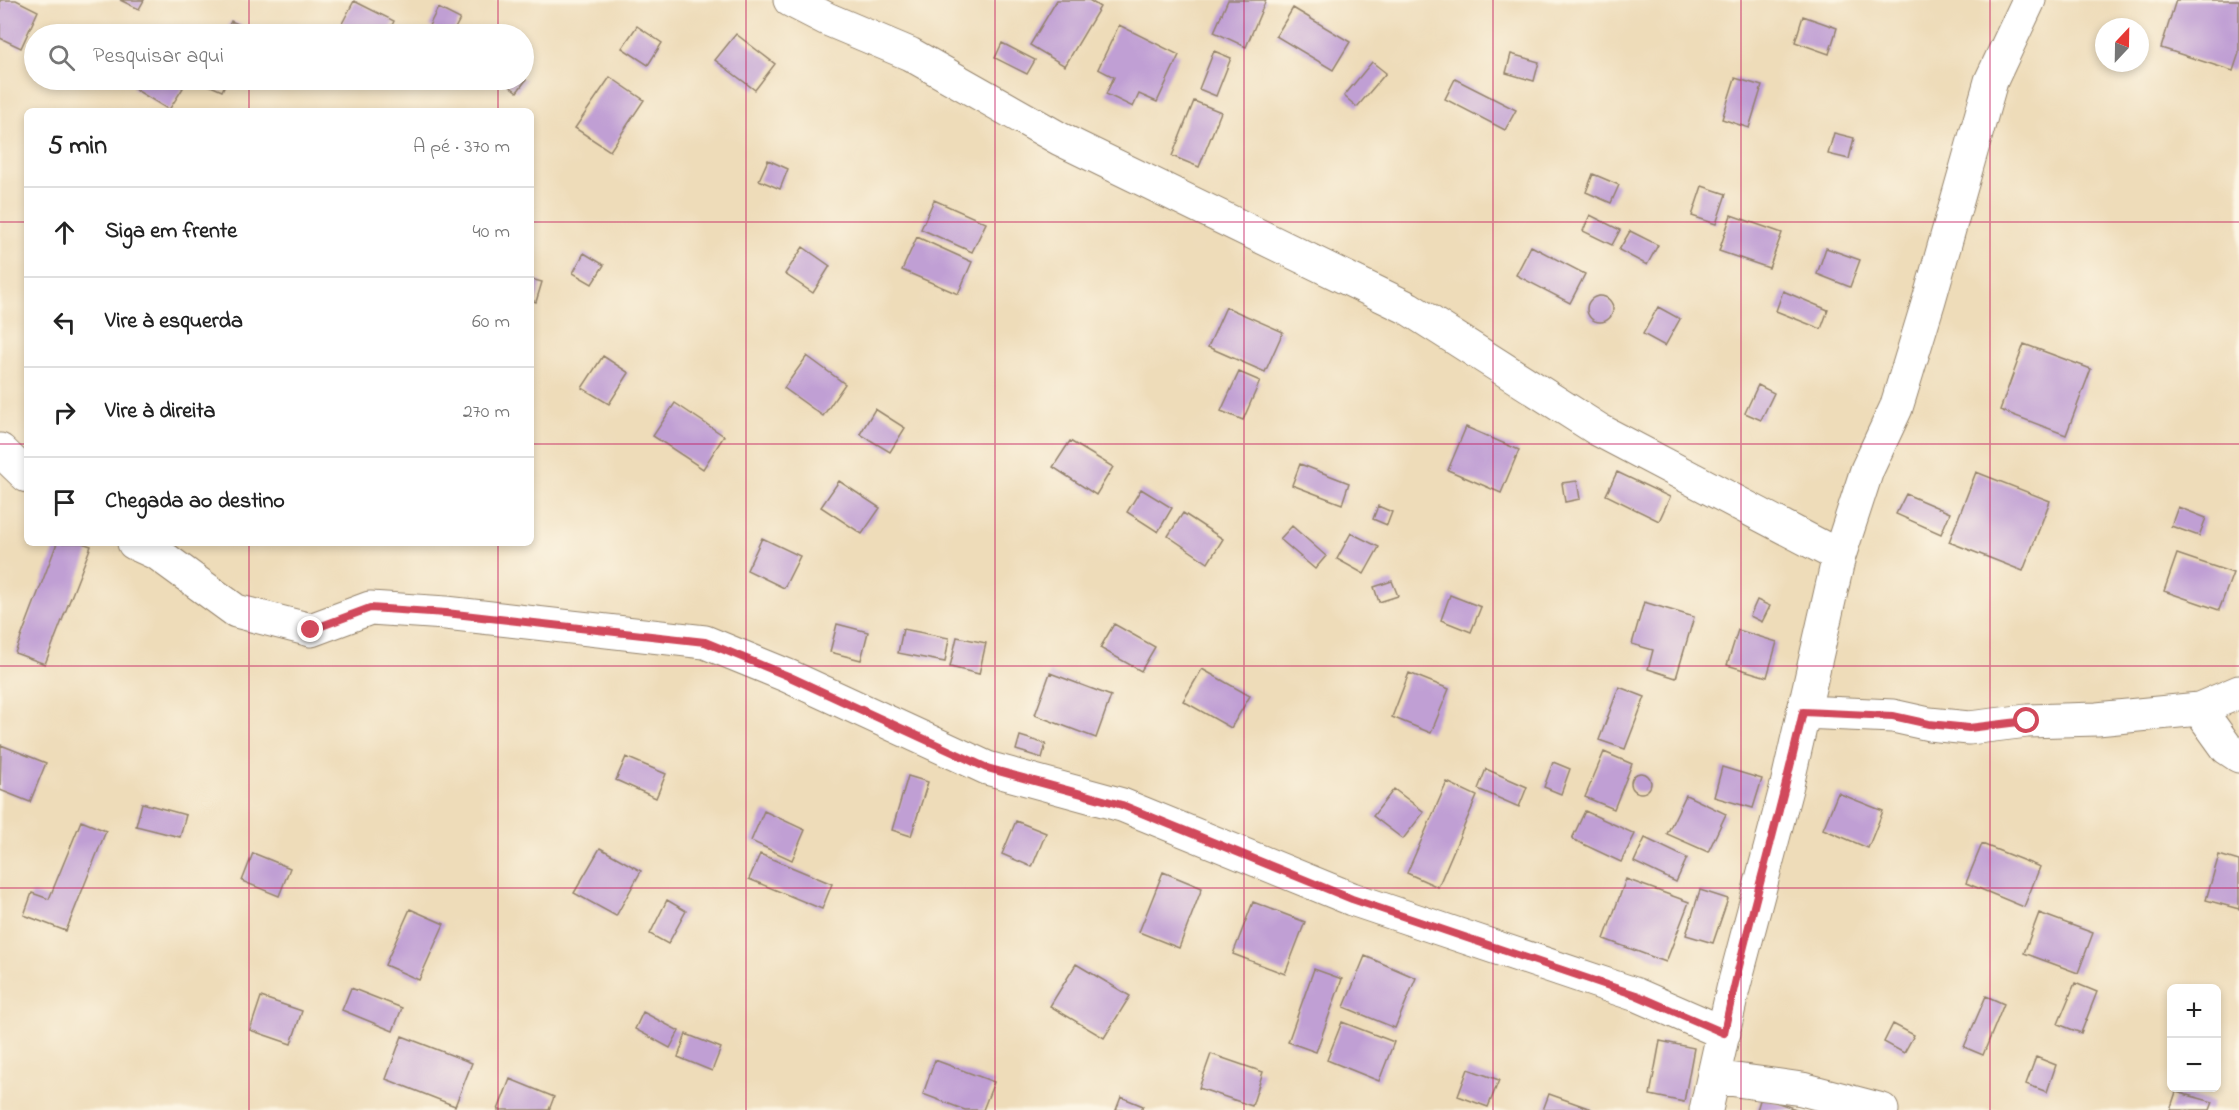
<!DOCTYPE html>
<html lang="pt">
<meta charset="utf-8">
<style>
body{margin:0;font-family:"Indie Flower",sans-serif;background:#f6f6f6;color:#222}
.controls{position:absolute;right:18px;bottom:18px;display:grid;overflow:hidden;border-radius:9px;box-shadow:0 3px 9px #0003}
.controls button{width:54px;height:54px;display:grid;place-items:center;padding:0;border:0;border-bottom:2px solid #e0e0e0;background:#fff;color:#222;font:30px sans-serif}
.compass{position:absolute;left:2095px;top:18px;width:54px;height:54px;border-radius:50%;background:#fff;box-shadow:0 3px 9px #0003;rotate:22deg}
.stop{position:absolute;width:18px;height:18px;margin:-14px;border:4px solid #d1495b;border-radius:50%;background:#fff}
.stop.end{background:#d1495b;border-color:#fff;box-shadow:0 2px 6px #0008}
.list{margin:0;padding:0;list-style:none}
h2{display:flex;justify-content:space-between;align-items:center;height:78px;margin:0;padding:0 24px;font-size:26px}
h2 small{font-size:20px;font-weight:400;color:#767676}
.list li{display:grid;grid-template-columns:39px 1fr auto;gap:18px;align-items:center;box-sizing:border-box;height:90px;padding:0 24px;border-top:2px solid #e0e0e0}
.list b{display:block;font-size:22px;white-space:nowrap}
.list em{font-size:20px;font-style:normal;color:#767676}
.icon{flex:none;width:33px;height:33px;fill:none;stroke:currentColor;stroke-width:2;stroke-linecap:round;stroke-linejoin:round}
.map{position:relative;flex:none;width:2239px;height:1110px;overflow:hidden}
.search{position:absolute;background:#fff;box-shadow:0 3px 9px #0003;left:24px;top:24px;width:510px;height:66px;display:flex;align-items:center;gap:15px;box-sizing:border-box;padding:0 21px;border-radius:33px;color:#767676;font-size:22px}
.panel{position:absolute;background:#fff;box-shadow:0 3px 9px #0003;left:24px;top:108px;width:510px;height:438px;border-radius:9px}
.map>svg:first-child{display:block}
</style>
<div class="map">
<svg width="2239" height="1110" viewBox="0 0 2239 1110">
<rect width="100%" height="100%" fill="#fcf5e5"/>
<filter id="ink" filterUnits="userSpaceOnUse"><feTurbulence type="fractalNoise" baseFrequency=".0167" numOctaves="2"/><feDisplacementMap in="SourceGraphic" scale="12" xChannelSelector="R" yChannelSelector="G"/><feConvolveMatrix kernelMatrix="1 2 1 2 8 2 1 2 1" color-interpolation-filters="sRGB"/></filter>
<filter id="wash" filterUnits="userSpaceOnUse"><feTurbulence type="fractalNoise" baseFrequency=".008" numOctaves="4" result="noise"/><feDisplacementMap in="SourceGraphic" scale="24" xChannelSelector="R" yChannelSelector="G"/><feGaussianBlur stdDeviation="1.35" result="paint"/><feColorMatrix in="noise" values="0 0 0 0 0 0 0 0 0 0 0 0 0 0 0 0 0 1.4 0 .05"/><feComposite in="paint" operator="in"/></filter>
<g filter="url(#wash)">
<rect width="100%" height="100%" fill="#eedcb9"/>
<g id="blocks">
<path fill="#c09fd4" d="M0 0H16L38 11 21 48 0 38Z
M120 0H144L139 9Z
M1057 0H1089L1100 7 1065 66 1030 45Z
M1228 0H1266L1246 47 1214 32Z
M2176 0H2239V53L2233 71 2161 48Z
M354 1 394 21 388 34 337 33Z
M438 8 460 19 452 34H445L429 26Z
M1293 8 1350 42 1333 70 1276 36Z
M1803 16 1837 28 1829 54 1795 42Z
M231 21 249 29 247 34H225Z
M1119 25 1179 55 1157 102 1139 94 1133 107 1106 94 1114 77 1098 69Z
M637 26 662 43 648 65 622 48Z
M736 34 775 64 755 90 715 60Z
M1002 43 1035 60 1027 74 995 58Z
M1214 51 1231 58 1216 96 1199 89Z
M1511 54 1539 62 1534 81 1506 73Z
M1372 62 1386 73 1357 107 1344 96Z
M610 77 644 100 610 151 575 128Z
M524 78 526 80 517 92 503 81 505 80Z
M1735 78 1762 86 1749 128 1722 119Z
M1455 79 1516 110 1505 130 1445 99Z
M138 80H169L183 88 169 110 133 88Z
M205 80H227L222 91 204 83Z
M1194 101 1221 112 1199 167 1172 156Z
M1834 133 1854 138 1849 159 1828 154Z
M768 160 788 169 780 189 759 180Z
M1593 174 1619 185 1611 203 1586 192Z
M1702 186 1726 194 1716 224 1692 216Z
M934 200 986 223 972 252 921 229Z
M1590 215 1620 230 1612 245 1583 231Z
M1731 215 1782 233 1769 268 1719 251Z
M1630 231 1658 245 1647 265 1619 250Z
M917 237 972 262 958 294 902 270Z
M1531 246 1585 274 1570 303 1516 275Z
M803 247 830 266 813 293 785 274Z
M1826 248 1860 260 1850 287 1817 274Z
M584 253 604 265 592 284 573 273Z
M531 279 542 282 536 302 531 300Z
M1783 291 1828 310 1821 329 1776 311Z
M1587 309a13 13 0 1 1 26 0a13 13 0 1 1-26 0Z
M1226 307 1283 332 1265 372 1208 347Z
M1658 307 1680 319 1665 346 1643 334Z
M2024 344 2091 369 2066 435 2000 410Z
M603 356 629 373 609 404 582 388Z
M807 356 845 384 823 416 784 388Z
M1239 372 1260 381 1243 420 1221 411Z
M1758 385 1774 393 1761 420 1745 413Z
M675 403 724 436 703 469 653 436Z
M875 409 905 428 890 452 860 434Z
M1466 427 1519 450 1501 493 1448 470Z
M1070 441 1113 467 1096 495 1053 467Z
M1300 464 1349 483 1342 504 1292 485Z
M1617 472 1670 497 1659 521 1606 495Z
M1976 472 2050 501 2023 571 1949 542Z
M839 481 880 508 862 534 821 507Z
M1577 481 1580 499 1565 502 1562 483Z
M1141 489 1172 508 1158 532 1127 512Z
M1906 494 1950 513 1941 534 1896 514Z
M1378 506 1392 512 1387 525 1373 519Z
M2178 507 2206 518 2199 536 2171 526Z
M1183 513 1223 539 1208 563 1168 536Z
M1292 526 1326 556 1315 569 1280 539Z
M1351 533 1379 547 1364 574 1337 559Z
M762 538 800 556 784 588 747 570Z
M57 543H82L91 546 45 664 15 653Z
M2177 554 2233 573 2219 610 2164 591Z
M1392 581 1398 596 1379 602 1374 587Z
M1450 595 1481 607 1471 632 1441 620Z
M1757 600 1770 606 1762 622 1750 616Z
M1644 602 1694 617 1676 678 1648 669 1653 650 1632 644Z
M837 624 868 632 861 660 830 652Z
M1114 624 1155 647 1141 671 1100 648Z
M903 629 949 638 945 662 898 653Z
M1738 630 1777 642 1767 677 1727 665Z
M957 637 986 643 979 674 950 667Z
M1202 669 1250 696 1231 728 1183 701Z
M1050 673 1111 696 1096 738 1035 715Z
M1409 673 1449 689 1431 733 1392 717Z
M1619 687 1645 697 1625 749 1599 740Z
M1020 736 1046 744 1042 758 1016 750Z
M1 745 46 763 30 802 0 790Z
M1604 752 1632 764 1614 809 1585 797Z
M626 757 666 774 656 798 616 780Z
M1553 762 1570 769 1561 794 1544 787Z
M1722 767 1762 779 1753 808 1714 797Z
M1486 769 1527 787 1519 807 1478 789Z
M1631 783a10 10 0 1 1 20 0a10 10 0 1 1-20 0Z
M908 776 928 782 911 836 892 830Z
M1447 782 1477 796 1438 887 1407 873Z
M1394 789 1424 812 1403 839 1373 816Z
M1838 793 1883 811 1868 848 1823 829Z
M1686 795 1726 814 1708 852 1667 834Z
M142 803 186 815 180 837 136 826Z
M764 811 805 830 792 860 751 841Z
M1585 811 1635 834 1621 862 1572 839Z
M81 821 106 831 66 931 24 915 32 893 49 899Z
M1016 821 1046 833 1032 867 1002 854Z
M1645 838 1687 858 1676 882 1634 862Z
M1982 844 2040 867 2024 907 1966 883Z
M600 848 641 871 616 916 574 893Z
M253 853 290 868 279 896 242 881Z
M760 854 832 884 822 909 749 879Z
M2219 855 2239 861V909L2206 900Z
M1163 872 1202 888 1179 948 1139 932Z
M1626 879 1689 902 1666 962 1604 939Z
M1700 890 1728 899 1713 943 1686 935Z
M667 900 686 911 668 944 650 934Z
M1253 902 1305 922 1285 974 1233 954Z
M410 909 444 924 419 980 385 965Z
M2039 913 2093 933 2078 973 2024 953Z
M1365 956 1416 978 1395 1028 1344 1007Z
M1076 964 1130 996 1104 1038 1050 1006Z
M1314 969 1342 979 1316 1052 1288 1042Z
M2075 983 2097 992 2081 1033 2058 1024Z
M351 988 402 1008 393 1031 342 1010Z
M1986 996 2004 1004 1983 1055 1964 1047Z
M261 997 302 1011 291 1044 250 1030Z
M643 1012 679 1031 670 1048 635 1029Z
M1342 1022 1394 1042 1379 1081 1327 1060Z
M1893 1024 1914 1035 1904 1053 1884 1042Z
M686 1034 721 1048 712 1071 678 1057Z
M402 1036 472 1063 455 1106 386 1079Z
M1660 1041 1694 1048 1684 1102 1650 1095Z
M1211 1054 1263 1072 1252 1106 1199 1088Z
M2036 1057 2056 1065 2047 1092 2026 1084Z
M935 1060 994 1082 983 1110H965L923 1094Z
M1468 1069 1499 1080 1488 1107 1458 1096Z
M510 1079 554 1097 549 1110H498Z
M2176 1092 2213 1102 2210 1110H2170Z
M1549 1094 1594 1110H1543Z
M1121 1097 1143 1106 1141 1110H1116Z
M1761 1097 1799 1110H1757Z"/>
</g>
</g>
<g filter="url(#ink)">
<use href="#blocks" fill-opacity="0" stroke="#94836c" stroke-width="1.5"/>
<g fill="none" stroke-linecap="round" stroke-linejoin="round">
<defs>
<path id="minor" d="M790 0 827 19 910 54 1060 139 1408 308 1599 430 1839 556
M0 450 27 476
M134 543 158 554 236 611 311 630 370 608 446 613 705 642 788 676 987 768 1122 805 1352 899 1637 995 1724 1033
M2199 709 2227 748 2239 756
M1803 712 1893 716 1929 724 1969 728 2027 721 2097 719 2199 709 2239 692
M1714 1077 1802 1089 1882 1110
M1706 1110 1733 989 1787 785 1839 556 1867 470 1896 408 1929 300 1991 81 2029 0"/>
</defs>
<use href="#minor" stroke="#94836c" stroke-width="35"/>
<use href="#minor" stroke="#fff" stroke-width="33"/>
</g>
</g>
<g fill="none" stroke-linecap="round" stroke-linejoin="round" filter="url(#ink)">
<path stroke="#d1495b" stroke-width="8" d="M311 630 370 608 446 613 705 642 788 676 987 768 1122 805 1352 899 1636 995 1724 1033C1746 925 1779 820 1803 712L1893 716 1929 724 1969 728 2027 721"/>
</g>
<path fill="none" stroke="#c2185b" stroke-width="1.5" stroke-opacity="0.55" d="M249 0V34M498 0V34M746 0V1110M995 0V1110M1244 0V1110M1493 0V1110M1741 0V1110M1990 0V1110M249 80V111M498 80V111M0 222H27M531 222H2239M0 444H27M531 444H2239M249 543V1110M498 543V1110M0 666H2239M0 888H2239"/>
</svg>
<div class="controls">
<button>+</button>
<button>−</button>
</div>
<svg class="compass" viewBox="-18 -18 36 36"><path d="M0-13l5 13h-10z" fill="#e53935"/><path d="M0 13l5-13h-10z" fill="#767676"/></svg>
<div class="stop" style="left:2027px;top:721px"></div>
<div class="stop end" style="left:311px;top:630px"></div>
<div class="search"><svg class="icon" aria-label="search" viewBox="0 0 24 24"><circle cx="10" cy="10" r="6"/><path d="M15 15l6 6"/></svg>Pesquisar aqui</div>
<section class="panel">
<h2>5 min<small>A pé · 370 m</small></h2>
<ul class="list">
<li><svg class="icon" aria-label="ahead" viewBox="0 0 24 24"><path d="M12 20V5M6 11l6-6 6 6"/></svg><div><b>Siga em frente</b></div><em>40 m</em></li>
<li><svg class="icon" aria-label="left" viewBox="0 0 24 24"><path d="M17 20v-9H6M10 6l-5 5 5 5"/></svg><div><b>Vire à esquerda</b></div><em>60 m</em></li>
<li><svg class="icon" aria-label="right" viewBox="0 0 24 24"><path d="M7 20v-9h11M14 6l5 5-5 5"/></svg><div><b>Vire à direita</b></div><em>270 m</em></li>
<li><svg class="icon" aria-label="arrive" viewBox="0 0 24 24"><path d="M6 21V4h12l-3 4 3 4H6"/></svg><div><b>Chegada ao destino</b></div></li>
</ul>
</section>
</div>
